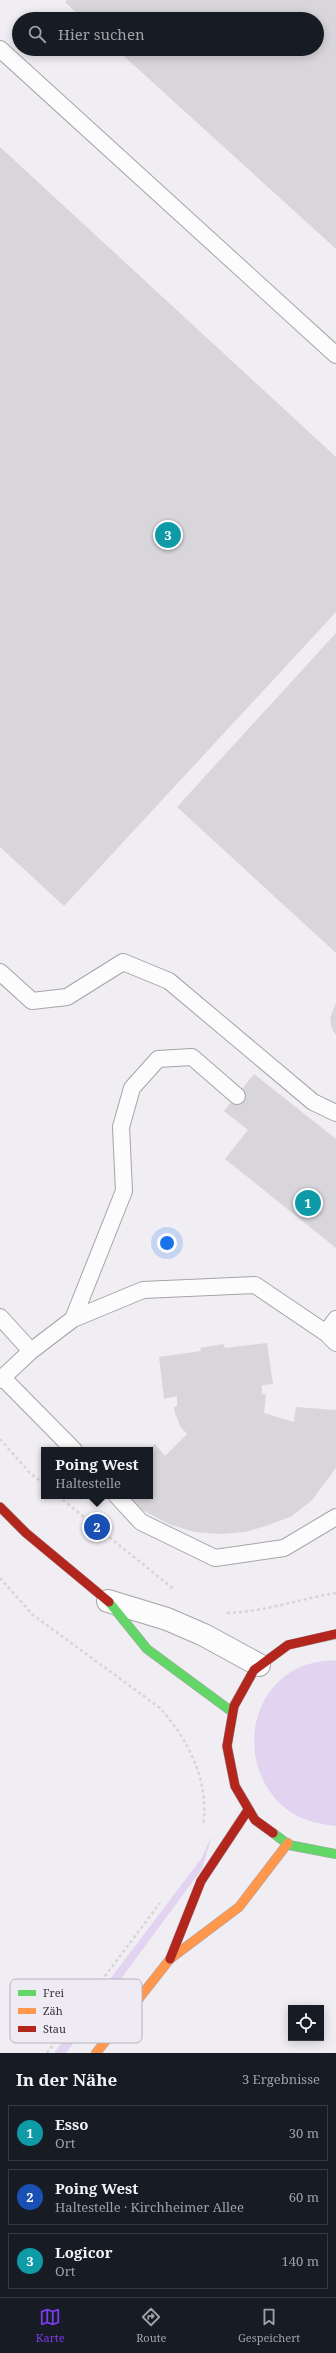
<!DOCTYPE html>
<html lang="de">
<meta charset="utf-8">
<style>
body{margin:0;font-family:"Noto Serif",serif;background:#242831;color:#f1f3f6}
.controls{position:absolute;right:12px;bottom:12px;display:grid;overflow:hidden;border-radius:0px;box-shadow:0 2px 10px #0003}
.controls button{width:36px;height:36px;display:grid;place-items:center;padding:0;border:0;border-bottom:1px solid #363941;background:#171b24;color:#f1f3f6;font:20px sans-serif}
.you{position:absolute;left:167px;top:1243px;width:14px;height:14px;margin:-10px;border:3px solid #fff;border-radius:50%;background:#1a73e8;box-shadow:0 0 0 6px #1a73e833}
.badge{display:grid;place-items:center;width:26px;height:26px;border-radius:50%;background:#7c3aed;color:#fff;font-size:13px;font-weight:700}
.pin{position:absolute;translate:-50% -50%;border:2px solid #fff;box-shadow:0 1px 4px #0006}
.popup{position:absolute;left:41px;top:1447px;width:112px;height:52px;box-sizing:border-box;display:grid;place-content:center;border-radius:0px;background:#171b24;filter:drop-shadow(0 1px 3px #0005);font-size:13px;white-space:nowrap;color:#9ea1a6}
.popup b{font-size:15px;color:#f1f3f6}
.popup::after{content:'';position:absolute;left:50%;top:100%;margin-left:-8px;border:8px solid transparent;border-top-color:#171b24}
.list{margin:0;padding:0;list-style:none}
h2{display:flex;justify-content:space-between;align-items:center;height:52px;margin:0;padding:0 16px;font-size:17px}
h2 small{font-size:13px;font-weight:400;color:#9ea1a6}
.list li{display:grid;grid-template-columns:26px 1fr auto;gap:12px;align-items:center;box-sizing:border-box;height:56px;margin:0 8px 8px;padding:0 8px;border:1px solid #363941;border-radius:0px}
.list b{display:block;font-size:15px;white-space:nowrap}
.list p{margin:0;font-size:13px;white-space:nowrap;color:#9ea1a6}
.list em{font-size:13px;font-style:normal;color:#9ea1a6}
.icon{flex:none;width:22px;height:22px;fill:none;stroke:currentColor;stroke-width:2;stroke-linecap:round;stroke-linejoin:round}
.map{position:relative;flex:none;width:336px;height:2053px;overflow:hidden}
.search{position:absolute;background:#171b24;box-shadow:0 2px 10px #0003;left:12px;right:12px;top:12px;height:44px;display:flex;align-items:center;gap:10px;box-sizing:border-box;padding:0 14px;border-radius:22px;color:#9ea1a6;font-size:15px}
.sheet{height:244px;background:#171b24}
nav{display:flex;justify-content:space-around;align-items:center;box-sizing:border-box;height:56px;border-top:1px solid #363941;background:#171b24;font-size:11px;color:#9ea1a6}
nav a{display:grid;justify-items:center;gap:2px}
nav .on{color:#7c3aed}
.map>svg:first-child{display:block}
</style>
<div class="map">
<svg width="336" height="2053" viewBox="0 0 336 2053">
<rect width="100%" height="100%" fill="#f0edf3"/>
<path fill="#e2d4f0" d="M336 1660V1826H335C322 1824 309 1822 297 1816 240 1785 239 1695 300 1667 312 1662 324 1661 336 1660Z
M212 1835 202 1869 66 2053H54L201 1859Z"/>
<path fill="#d9d6db" d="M67 0H336V249L116 49H317V19H83L65 2Z
M0 147 336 457V612L64 906 0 847Z
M336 633V953L177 807Z
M336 1003V1035L332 1029 330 1018Z
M254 1074 336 1139V1248L225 1159 248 1130 224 1111Z
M267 1343 273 1384 262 1385V1394H266L264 1413 294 1422 296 1407 336 1410V1468L312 1500 292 1516 269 1525 245 1532 221 1534 194 1532 169 1524 144 1511 125 1496H150V1450H146L155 1444 165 1456 187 1434 180 1426 175 1413 174 1407 177 1406V1396L164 1399 159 1357 201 1351 200 1348 223 1344 225 1348Z"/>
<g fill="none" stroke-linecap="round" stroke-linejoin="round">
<defs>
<path id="lane" d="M0 49 336 355
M0 972 32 1001 67 997 123 962 169 981 313 1102 336 1113
M0 1317 31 1351
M73 1319 124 1191 121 1127 132 1088 158 1059 192 1057 237 1096
M326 1333 336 1319
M3 1378 74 1450
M0 1380 31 1351 73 1319 143 1290 255 1285 326 1333 336 1343
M117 1496 141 1522 215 1558 284 1548 336 1517"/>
<path id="street" d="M108 1601 167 1619 204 1635 259 1665"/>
<path id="fast" d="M109 1602 147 1649 231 1711
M273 1833 289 1845 336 1854"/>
<path id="slow" d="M96 2053 170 1959 239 1907 288 1843"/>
<path id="jam" d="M0 1507 26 1533 109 1602
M273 1833 255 1820 235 1786 227 1746 234 1706 254 1670 288 1645 336 1634
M170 1959 201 1881 248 1810"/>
</defs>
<use href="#lane" stroke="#a6a4a8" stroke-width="18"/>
<use href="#street" stroke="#a6a4a8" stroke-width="24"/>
<use href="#fast" stroke="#a6a4a8" stroke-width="10"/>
<use href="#slow" stroke="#a6a4a8" stroke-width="10"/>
<use href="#jam" stroke="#a6a4a8" stroke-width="10"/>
<path stroke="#d6d5d6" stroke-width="2.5" stroke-dasharray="3 3" stroke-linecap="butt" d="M0 1439 29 1472 44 1484
M58 1496 175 1590
M0 1578 33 1615 160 1708C188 1739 210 1782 203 1825
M227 1613C264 1612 299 1599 336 1593
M47 2053 160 1903"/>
<use href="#lane" stroke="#fdfcfd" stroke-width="16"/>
<use href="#street" stroke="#fdfcfd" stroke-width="22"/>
<use href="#fast" stroke="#63d668" stroke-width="9"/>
<use href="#slow" stroke="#ff974d" stroke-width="9"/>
<use href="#jam" stroke="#b3261e" stroke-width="9"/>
</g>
<rect x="10" y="1979" width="132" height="64" rx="6" fill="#efebf5" stroke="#b8b4bc" stroke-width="1"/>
<rect x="18" y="1990" width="18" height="6" fill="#63d668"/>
<rect x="18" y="2008" width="18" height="6" fill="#ff974d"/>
<rect x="18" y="2026" width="18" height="6" fill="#b3261e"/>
<g font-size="11" fill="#363438">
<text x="43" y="1997">Frei</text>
<text x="43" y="2015">Zäh</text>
<text x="43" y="2033">Stau</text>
</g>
</svg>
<div class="controls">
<button><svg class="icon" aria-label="locate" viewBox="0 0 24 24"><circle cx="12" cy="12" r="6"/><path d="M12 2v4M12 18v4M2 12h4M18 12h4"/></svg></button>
</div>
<div class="you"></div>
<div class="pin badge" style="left:308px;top:1203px;background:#0f9aa8">1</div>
<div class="pin badge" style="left:97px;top:1527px;background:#1a4fb4">2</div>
<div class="popup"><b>Poing West</b>Haltestelle</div>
<div class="pin badge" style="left:168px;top:535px;background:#0f9aa8">3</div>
<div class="search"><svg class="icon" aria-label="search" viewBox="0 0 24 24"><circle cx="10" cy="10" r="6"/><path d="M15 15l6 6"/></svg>Hier suchen</div>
</div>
<section class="sheet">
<h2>In der Nähe<small>3 Ergebnisse</small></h2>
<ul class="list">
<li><span class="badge" style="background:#0f9aa8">1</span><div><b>Esso</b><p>Ort</p></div><em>30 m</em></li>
<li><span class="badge" style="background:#1a4fb4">2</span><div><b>Poing West</b><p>Haltestelle · Kirchheimer Allee</p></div><em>60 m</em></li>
<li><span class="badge" style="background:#0f9aa8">3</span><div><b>Logicor</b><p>Ort</p></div><em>140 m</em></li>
</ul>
</section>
<nav>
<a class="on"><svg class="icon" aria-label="map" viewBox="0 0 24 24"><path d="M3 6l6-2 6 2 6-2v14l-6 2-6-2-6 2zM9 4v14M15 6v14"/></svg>Karte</a>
<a><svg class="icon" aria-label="directions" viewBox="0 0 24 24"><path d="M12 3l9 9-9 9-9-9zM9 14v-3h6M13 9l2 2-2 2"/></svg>Route</a>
<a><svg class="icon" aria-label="saved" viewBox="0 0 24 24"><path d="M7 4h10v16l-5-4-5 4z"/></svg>Gespeichert</a>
</nav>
